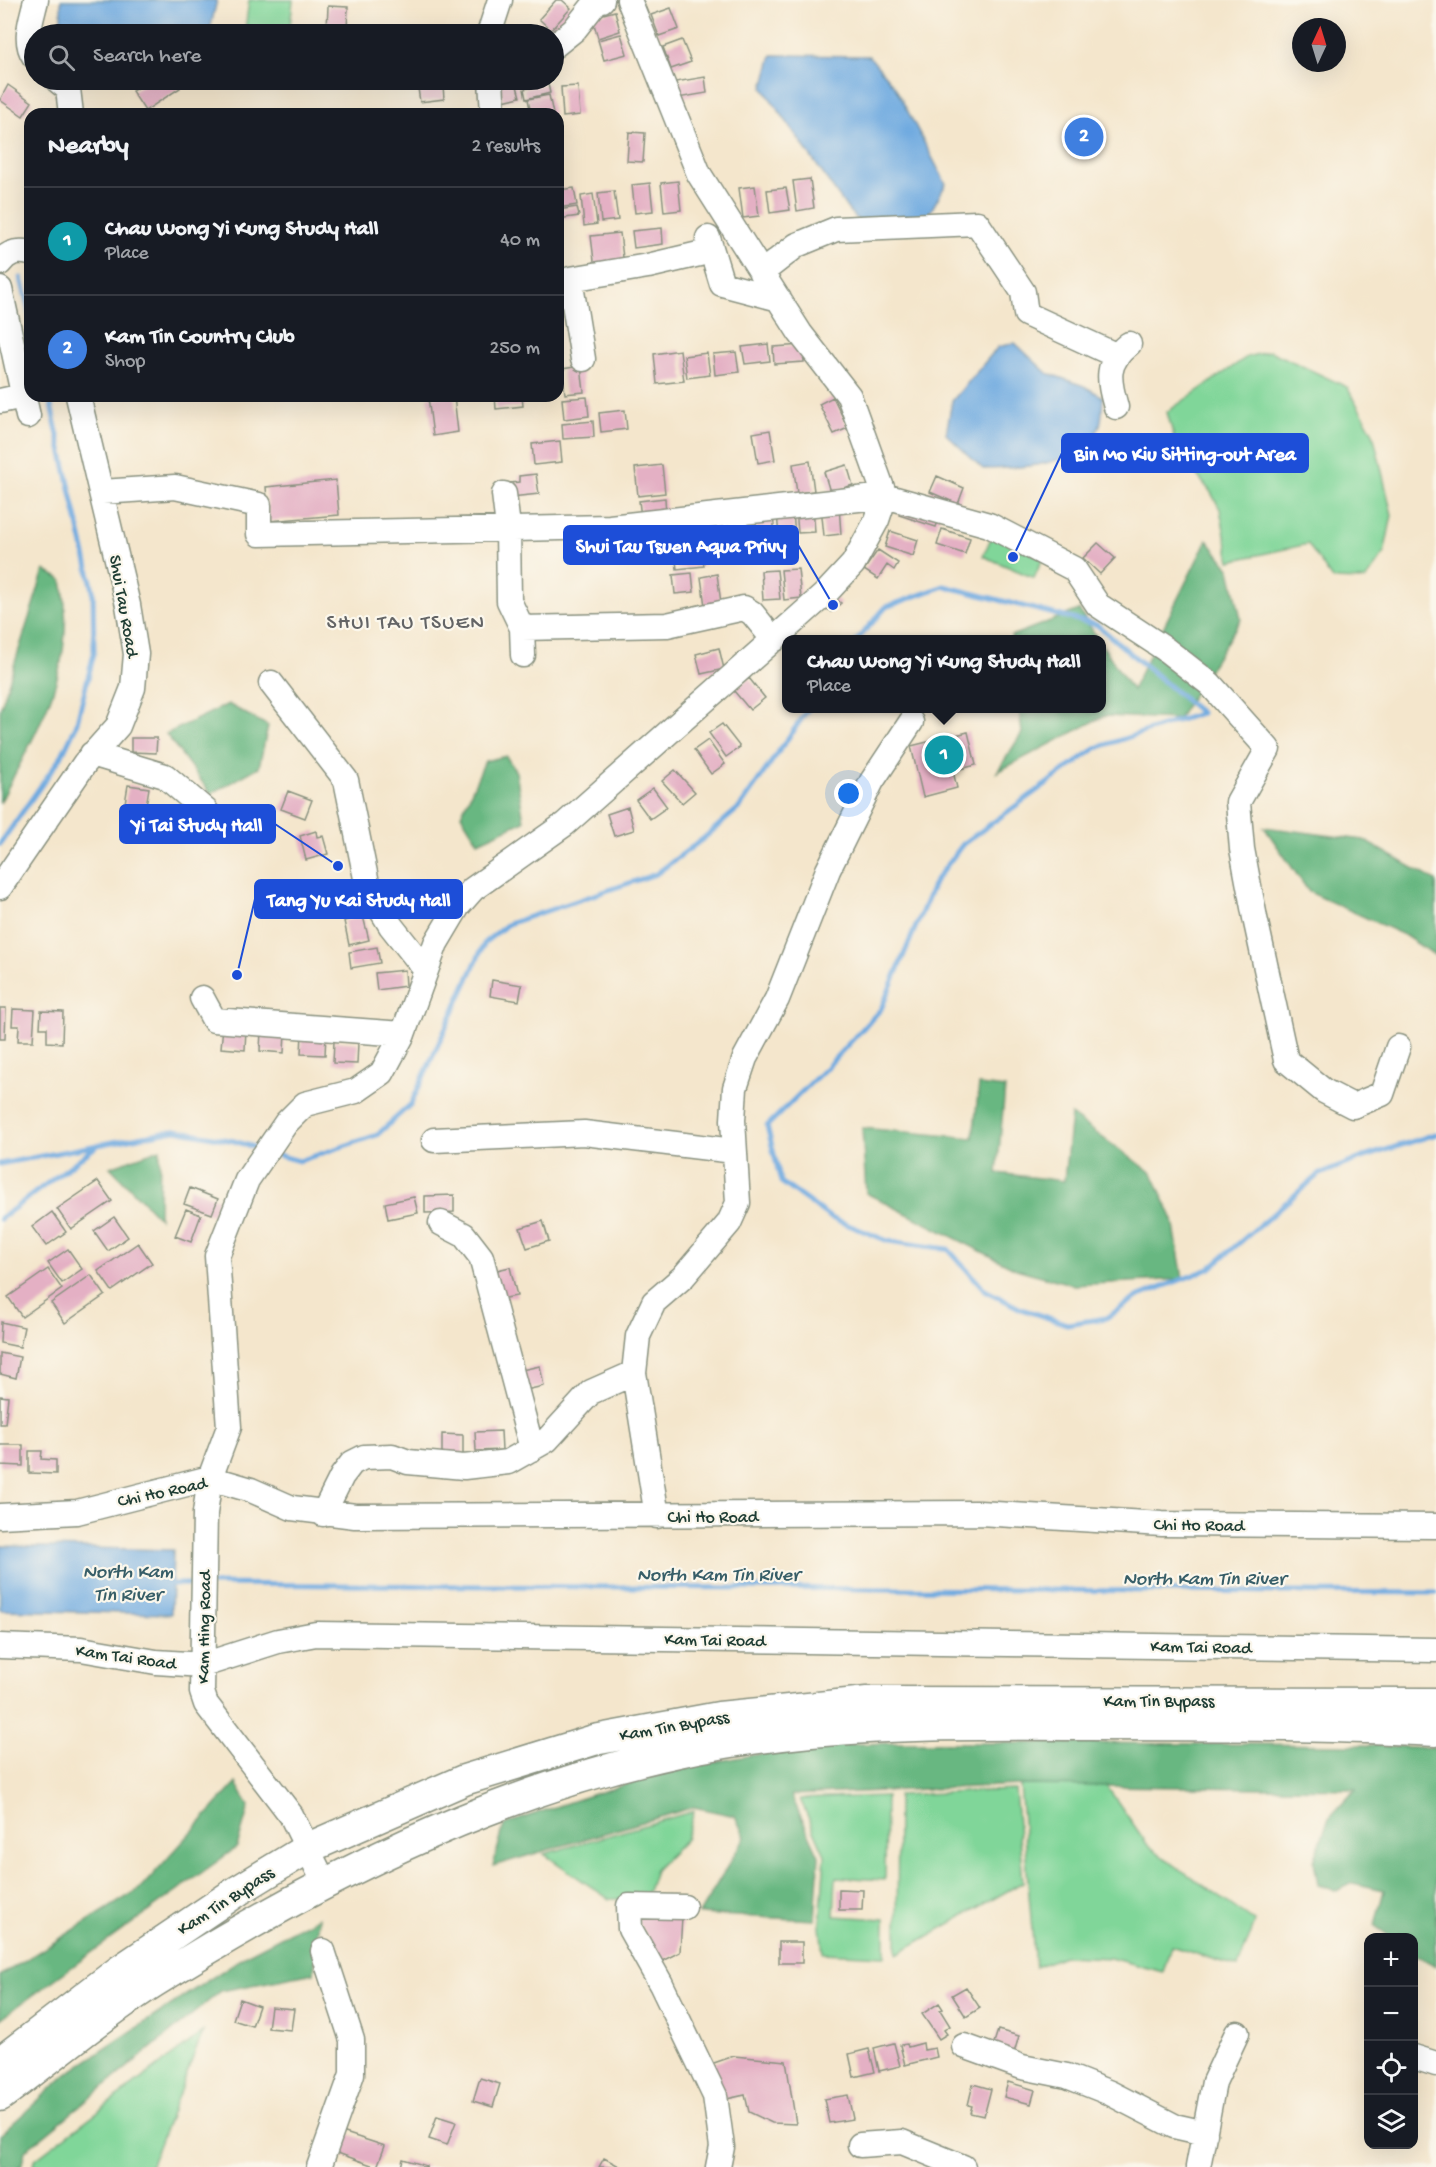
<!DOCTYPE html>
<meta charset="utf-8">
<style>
body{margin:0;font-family:"Gochi Hand",sans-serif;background:#20242c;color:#f1f3f6}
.controls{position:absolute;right:18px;bottom:18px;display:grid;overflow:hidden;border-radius:12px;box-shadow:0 6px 24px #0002}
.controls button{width:54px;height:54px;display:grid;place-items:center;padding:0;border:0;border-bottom:2px solid #363941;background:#171b24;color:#f1f3f6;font:30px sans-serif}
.compass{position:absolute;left:1292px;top:18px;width:54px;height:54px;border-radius:50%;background:#171b24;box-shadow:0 6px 24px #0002;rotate:4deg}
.you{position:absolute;left:849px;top:794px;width:21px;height:21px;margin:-15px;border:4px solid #fff;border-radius:50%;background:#1a73e8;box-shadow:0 0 0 9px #1a73e833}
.badge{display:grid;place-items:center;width:39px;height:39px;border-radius:50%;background:#1f6fb2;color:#fff;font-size:20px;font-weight:700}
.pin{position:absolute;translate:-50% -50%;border:3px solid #fff;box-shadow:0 2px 6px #0006}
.popup{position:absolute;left:782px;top:635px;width:324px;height:78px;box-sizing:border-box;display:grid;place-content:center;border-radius:12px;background:#171b24;filter:drop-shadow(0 2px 4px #0005);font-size:20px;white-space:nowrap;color:#9ea1a6}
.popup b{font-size:22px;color:#f1f3f6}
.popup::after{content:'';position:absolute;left:50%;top:100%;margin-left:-12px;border:12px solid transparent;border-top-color:#171b24}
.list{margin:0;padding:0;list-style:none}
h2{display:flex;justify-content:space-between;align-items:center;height:78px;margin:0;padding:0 24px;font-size:26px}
h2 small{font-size:20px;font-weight:400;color:#9ea1a6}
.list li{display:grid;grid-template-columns:39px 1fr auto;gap:18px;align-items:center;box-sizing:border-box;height:108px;padding:0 24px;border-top:2px solid #363941}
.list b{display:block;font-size:22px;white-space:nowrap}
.list p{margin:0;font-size:20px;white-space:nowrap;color:#9ea1a6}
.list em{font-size:20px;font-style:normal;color:#9ea1a6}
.icon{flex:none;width:33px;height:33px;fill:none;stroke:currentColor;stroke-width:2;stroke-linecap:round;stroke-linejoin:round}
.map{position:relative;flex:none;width:1436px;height:2167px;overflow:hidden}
.search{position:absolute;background:#171b24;box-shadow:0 6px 24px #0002;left:24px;top:24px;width:540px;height:66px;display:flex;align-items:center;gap:15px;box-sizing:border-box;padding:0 21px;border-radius:33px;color:#9ea1a6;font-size:22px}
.panel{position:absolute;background:#171b24;box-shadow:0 6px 24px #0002;left:24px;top:108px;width:540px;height:294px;border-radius:18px}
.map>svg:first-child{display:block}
</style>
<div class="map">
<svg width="1436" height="2167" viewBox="0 0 1436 2167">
<rect width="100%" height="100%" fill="#fbf7ec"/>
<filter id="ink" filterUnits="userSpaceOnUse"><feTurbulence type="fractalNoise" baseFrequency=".0167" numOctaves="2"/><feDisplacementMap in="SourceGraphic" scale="12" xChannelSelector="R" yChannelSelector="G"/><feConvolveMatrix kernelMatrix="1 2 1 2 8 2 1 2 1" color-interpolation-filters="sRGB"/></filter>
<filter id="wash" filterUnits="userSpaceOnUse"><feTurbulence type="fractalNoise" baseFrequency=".008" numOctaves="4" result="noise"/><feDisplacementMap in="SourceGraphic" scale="24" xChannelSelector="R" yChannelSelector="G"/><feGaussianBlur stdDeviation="1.35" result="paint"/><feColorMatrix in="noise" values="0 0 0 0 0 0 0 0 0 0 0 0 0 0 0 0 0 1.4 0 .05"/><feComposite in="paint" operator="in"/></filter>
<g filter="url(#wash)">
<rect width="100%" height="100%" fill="#f4e6cc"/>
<path fill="#80d699" stroke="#508a66" stroke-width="1.5" d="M249 0H293L289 34 245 30Z
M1270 351 1347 387 1373 433 1392 515 1384 554 1365 580 1332 579 1308 544 1230 561 1220 509 1210 491 1178 452 1167 412 1247 357Z
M992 536 1043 558 1034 578 983 556Z
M1020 1785H1106L1149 1847 1255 1922 1238 1967 1171 1946 1163 1972 1110 1958 1064 1956 1035 1967Z
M1015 1790 1023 1882 897 1954 898 1795Z
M886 1796 885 1880 836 1877 834 1916 885 1919V1956L823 1953 820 1926 825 1855 800 1799Z
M694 1811 686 1839 655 1870 645 1900 609 1899 544 1854Z
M203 2032 150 2167H33L34 2160Z"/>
<path fill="#68b781" stroke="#447a5a" stroke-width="1.5" d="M1207 540 1230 569 1241 619 1178 719 1104 716 997 772 1022 733 1019 709 1102 708V645L1132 690Z
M44 570 62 580C78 668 38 727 0 803V710Z
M1079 610 1098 639H1012L1011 636Z
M228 704 268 726 259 767 211 794 166 734Z
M506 756 516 772 524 821 478 842 461 815 485 761Z
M1264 827 1364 840 1436 881V956L1404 935 1309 892Z
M979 1085 1005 1088 997 1173 1064 1181 1071 1115 1152 1173 1173 1220 1183 1279 1074 1285 1016 1269 866 1193 862 1128 973 1138Z
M160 1149 159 1218 110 1167Z
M1061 1743 1365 1745 1436 1748V1966L1414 1954V1938L1391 1937 1375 1926 1384 1890 1353 1883 1337 1891 1318 1885 1314 1861 1329 1818 1356 1789 1020 1785 791 1795 819 1856 815 1920 699 1914 745 1837 735 1816 694 1807 493 1866 504 1825C589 1794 676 1766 766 1753 862 1738 963 1744 1061 1743Z
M236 1783 249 1806 237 1847 0 2019V1976L141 1888Z
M319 1917 314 1973 221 1991 25 2151 21 2167H0V2135L67 2074 248 1954Z"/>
<path fill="#70aae0" stroke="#48748a" stroke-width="1.5" d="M61 0H217L210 30 195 34H61Z
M772 55 869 56 895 87 946 184 929 214 858 220 849 211 763 88Z
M1015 343 1047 373 1084 386 1103 397C1102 406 1103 422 1098 430 1076 467 1021 468 983 469L946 434 952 401 998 347Z
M0 1546 173 1550 171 1614 0 1610Z"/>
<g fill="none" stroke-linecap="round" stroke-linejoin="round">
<path stroke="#70aae0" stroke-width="5" d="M21 278 30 316
M857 640 886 607 944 586 1097 625 1201 713
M1201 713 1096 748 963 844 935 881 881 1009 827 1067 767 1126 781 1182 831 1218 888 1241 948 1249 985 1290 1021 1309 1067 1324 1106 1318 1139 1296 1209 1269 1318 1175 1361 1158 1436 1134
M0 844 61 757 76 726 94 653 93 590 49 396
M274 1154 299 1161 377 1135 411 1104 485 942 508 924 656 874 704 838 740 807 809 708
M0 1164 175 1130 234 1141 260 1149
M0 1219 98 1145
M169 1584H198
M211 1584 1436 1593"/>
</g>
<g id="blocks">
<path fill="#e4b0c4" d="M556 0H562L571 8 551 30 539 19Z
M328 6 348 7 347 30 327 29Z
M671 8 679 29 659 36 651 15Z
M615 11 620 31 598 38 592 17Z
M621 34 627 54 604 60 598 40Z
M682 40 691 62 671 69 663 47Z
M705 77 707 93 678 98 675 82Z
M150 80H175L180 88 145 111 132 91Z
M336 80H364V84L337 86Z
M499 80H523L524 85 517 86 520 97 503 101Z
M548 84 550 93 526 99 524 89Z
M8 85 32 102 23 116 0 100Z
M443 85 444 99 420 102 418 88Z
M578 86 580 115 563 117 561 87Z
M549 95 553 114H531L528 99Z
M629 132 645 133 643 162 627 161Z
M810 179 814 208 797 211 793 181Z
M678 181 681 210 664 212 661 183Z
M650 183 653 211 635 213 632 185Z
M755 186 759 216 743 218 739 188Z
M574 188 577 205 558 208V190Z
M786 188 790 210 770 213 767 190Z
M614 191 618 220 601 222 598 193Z
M593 194 597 224 584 226 581 196Z
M577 207 579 216 558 219V210Z
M662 228 663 244 634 248 632 231Z
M620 233 624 266 595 269 591 236Z
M768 344 770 361 745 364 742 347Z
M803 345 804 362 774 364 773 347Z
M680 350 684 381 657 384 654 354Z
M736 352 739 372 715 375 713 354Z
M707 353 710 375 687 378 684 356Z
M581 366 584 392 565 394 562 369Z
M454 396 458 432 433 436 428 397Z
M495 396H522L523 406 496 409Z
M587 397 589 416 564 419 562 399Z
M833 397 848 428 834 434 819 404Z
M625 410 627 429 601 432 599 413Z
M593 421 594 437 563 439 562 424Z
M770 430 775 460 758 463 753 433Z
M560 441 562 462 534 465 532 444Z
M810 461 814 491 797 493 793 464Z
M662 465 665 493 638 496 635 468Z
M847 465 853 485 830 492 824 472Z
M536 474 539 494 511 497 510 483 519 482V476Z
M937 476 964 488 958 504 930 492Z
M336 480 339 515 269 521 266 487Z
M665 498 666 515 641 517 639 501Z
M903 503 940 515 936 527 899 515Z
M839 506 841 534 824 536 821 507Z
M813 507 815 532 798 533 796 508Z
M793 510 795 538 779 539 777 511Z
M773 513 775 539 757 541 755 514Z
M745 515 747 538 726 540 724 516Z
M942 529 970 538 965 554 937 545Z
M700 530 702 546 677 549 674 533Z
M890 531 918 540 913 556 885 547Z
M1098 543 1115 558 1100 574 1083 558Z
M702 549 704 566 677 569 675 552Z
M878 550 898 563 894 570 887 565 878 579 864 570Z
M798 569 801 598 784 600 781 570Z
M777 570 780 599 763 600 761 571Z
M692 573 694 592 675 594 673 575Z
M717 574 721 603 705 606 701 577Z
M835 598 841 603 831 612 825 607Z
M719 648 724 669 701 674 696 654Z
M749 678 765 698 750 710 734 691Z
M722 724 740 747 726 757 709 733Z
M968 732 976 765 953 771 957 788 923 797 911 746Z
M131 738H157L156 753 131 752Z
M708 740 725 764 711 774 694 750Z
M675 770 695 792 682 803 662 781Z
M128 785 149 788 145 812 124 809Z
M653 788 667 807 650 819 636 800Z
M288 791 312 800 305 818 281 809Z
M628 807 634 830 614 836 607 814Z
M316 831 317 837 323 836 328 854 306 860 300 836Z
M363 916 369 940 349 945 344 921Z
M377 947 380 963 351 968 349 952Z
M405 970 406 986 377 990 375 973Z
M492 980 522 985 519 1001 490 996Z
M0 1008H6L5 1039H0Z
M13 1009 35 1010 33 1041H18L19 1026H12Z
M41 1011 63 1012 62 1043 47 1042V1028H40Z
M223 1026 246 1028 245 1050 221 1048Z
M261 1030 285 1031 284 1053 260 1051Z
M302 1032 326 1034 325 1055 301 1054Z
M334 1041 358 1043 357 1064 333 1063Z
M98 1181 112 1201 71 1229 57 1209Z
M190 1188 218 1199 212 1214 184 1204Z
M454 1195V1212L425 1213V1196Z
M414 1197 418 1213 388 1219 385 1203Z
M186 1209 201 1215 191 1242 175 1236Z
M52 1212 66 1232 46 1246 32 1227Z
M114 1217 128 1237 108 1251 94 1231Z
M543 1221 549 1241 527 1248 520 1228Z
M138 1243 152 1263 112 1291 98 1271Z
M68 1249 82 1269 62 1283 48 1263Z
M510 1267 517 1296 500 1299 493 1271Z
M48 1269 62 1289 22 1317 8 1297Z
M91 1275 105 1295 65 1323 51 1303Z
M1 1322 24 1327 20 1347 0 1343Z
M0 1353 20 1357 16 1378 0 1374Z
M540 1366 544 1386 521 1391 517 1371Z
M0 1396 8 1397 5 1424H0Z
M501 1431 502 1450 476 1451 475 1432Z
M442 1434 463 1435V1459L442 1458Z
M0 1445H23V1466L0 1465Z
M29 1451H42L41 1459 56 1460V1474L29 1473Z
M839 1889 863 1890 862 1910H839Z
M638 1914 682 1917 680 1952 660 1962 639 1922Z
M779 1942H802V1963H779Z
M966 1987 980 2008 966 2017 952 1995Z
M240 1999 259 2006 252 2026 233 2020Z
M939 2003 943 2009 940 2010 950 2026 944 2030 947 2034 939 2039 922 2014Z
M271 2007 294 2009 291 2030 268 2028Z
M998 2030 1019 2036 1014 2053 993 2046Z
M894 2043 900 2066 879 2071 874 2048Z
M923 2043 924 2050 935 2048 937 2057 905 2065 900 2045 907 2044 908 2047Z
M869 2049 875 2072 854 2077 849 2054Z
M734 2056 786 2061 796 2124 772 2123 749 2112 745 2095 722 2100 711 2064Z
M480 2078 500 2084 493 2107 473 2101Z
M1008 2082 1035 2090 1031 2104 1004 2097Z
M973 2084 991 2089 984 2116 970 2113 972 2106 968 2105Z
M848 2095 853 2119 829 2123 824 2099Z
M437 2116 456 2122 447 2145 429 2139Z
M339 2131 385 2146 377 2167 332 2151Z
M604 2158 621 2167H599Z
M403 2159 427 2166V2167H401Z"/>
</g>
</g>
<g filter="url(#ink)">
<use href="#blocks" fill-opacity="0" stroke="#8a9280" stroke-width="1.5"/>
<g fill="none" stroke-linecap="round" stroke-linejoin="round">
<defs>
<path id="minor" d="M489 34 500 0
M554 46 574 30 597 1 602 0
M34 56C23 40 32 18 36 0
M57 80 68 89 71 114
M491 80 493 114
M708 238 722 284 779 299
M0 263C8 252 17 250 30 253
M761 273 797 245 836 229 977 223 1023 292 1026 314 1115 355
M0 289 28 416
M583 359 570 279 648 266 712 251
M0 401 23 396
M1116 407C1108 379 1105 363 1129 344
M102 492 175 487 259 505V534L610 527 885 496 989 525 1074 569 1098 605 1165 649 1210 684 1268 749 1238 802 1242 849 1255 918 1286 1060 1324 1091 1353 1106 1382 1094 1398 1047
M504 494 508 527 509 601 522 628 523 655
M522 628 667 625 744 608 752 613 774 640
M271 683 346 780 368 888 391 926 425 969
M92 754 165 776 206 811
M0 887 85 763 118 726 133 688 136 654 128 605 78 396
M202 998 214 1020 403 1034
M434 1140 584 1133 734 1151
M441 1223 464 1235 481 1257 532 1449
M323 1514 342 1476 352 1463 364 1457 392 1456 408 1462 464 1467 508 1462 547 1440 591 1392 634 1373
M0 1516 77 1512 210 1478 251 1490 292 1508 355 1516 979 1513 1162 1524 1436 1526
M657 1516 634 1373 638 1336 654 1302 683 1277 729 1223 738 1203 733 1120 735 1088 745 1058 777 999 828 870 872 781 911 722
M0 1646 81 1649 156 1662 203 1665 278 1641 316 1634 1436 1650
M324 1882 291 1815 206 1704 202 1692 205 1513 210 1478 229 1427 217 1256 247 1180 286 1123 305 1104 356 1091 382 1073 403 1034 436 943 458 906 473 889 565 824 825 594 853 564 877 520 885 496 849 396 800 333 699 174 629 0
M684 1907 629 1906 630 1929 661 1984 715 2096 722 2147 718 2167
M964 2046 1022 2067 1067 2076 1110 2093 1174 2126 1205 2133
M1414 2057 1436 2064
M860 2145 902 2142 963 2167
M319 2167 352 2074V2040L323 1951
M1198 2167 1214 2082 1237 2033"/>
<path id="major" d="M0 2062 119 1971 239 1890 308 1848 464 1780 594 1740 719 1717 867 1702 1436 1703
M0 2096C51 2059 100 2016 154 1982 315 1881 492 1792 678 1752 812 1723 948 1724 1083 1725 1201 1725 1319 1725 1436 1731"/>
</defs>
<use href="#minor" stroke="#8a9280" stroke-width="27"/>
<use href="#major" stroke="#8a9280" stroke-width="33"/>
<use href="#minor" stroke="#fff" stroke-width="24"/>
<use href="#major" stroke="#fff" stroke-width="30"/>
</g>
</g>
<g text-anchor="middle" stroke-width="4.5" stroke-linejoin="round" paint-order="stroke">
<g font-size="18" fill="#1f3d34" stroke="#fbf7ec">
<text transform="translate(125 606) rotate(80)" y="6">Shui Tau Road</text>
<text transform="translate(162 1491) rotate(-12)" y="6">Chi Ho Road</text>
<text x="713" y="1522">Chi Ho Road</text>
<text transform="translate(1199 1524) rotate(1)" y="6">Chi Ho Road</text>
<text transform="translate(203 1627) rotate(-89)" y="6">Kam Hing Road</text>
<text transform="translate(715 1639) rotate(1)" y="6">Kam Tai Road</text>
<text transform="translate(1201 1646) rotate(1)" y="6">Kam Tai Road</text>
<text transform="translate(126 1656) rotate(8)" y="6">Kam Tai Road</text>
<text x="1159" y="1706">Kam Tin Bypass</text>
<text transform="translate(674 1725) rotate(-10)" y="6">Kam Tin Bypass</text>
<text transform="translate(225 1900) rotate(-33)" y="6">Kam Tin Bypass</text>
</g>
<g font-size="20" font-style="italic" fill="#375e68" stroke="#fbf7ec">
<text x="128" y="1577">North Kam<tspan x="128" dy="23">Tin River</tspan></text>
<text x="718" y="1580">North Kam Tin River</text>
<text x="1204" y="1584">North Kam Tin River</text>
</g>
<g font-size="21" letter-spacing="1.5" fill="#646566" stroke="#fbf7ec">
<text x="406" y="628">SHUI TAU TSUEN</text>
</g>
</g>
<path fill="none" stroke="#1d4ed8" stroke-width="2" d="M1013 557L1062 453M833 605L798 545M338 866L275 824M237 975L255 899"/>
<g fill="#1d4ed8" stroke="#fbf7ec" stroke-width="2">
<circle cx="1013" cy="557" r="6"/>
<circle cx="833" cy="605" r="6"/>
<circle cx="338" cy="866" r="6"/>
<circle cx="237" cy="975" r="6"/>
</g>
<g fill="#1d4ed8" stroke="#1d4ed8" stroke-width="2">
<rect x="1062" y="434" width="246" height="38" rx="6"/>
<rect x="564" y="526" width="234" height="38" rx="6"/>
<rect x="120" y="805" width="155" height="38" rx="6"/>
<rect x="255" y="880" width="207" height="38" rx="6"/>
</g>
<g font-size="20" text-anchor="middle" font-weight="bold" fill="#fff">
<text x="1185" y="460">Bin Mo Kiu Sitting-out Area</text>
<text x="681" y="552">Shui Tau Tsuen Aqua Privy</text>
<text x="197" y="831">Yi Tai Study Hall</text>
<text x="359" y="906">Tang Yu Kai Study Hall</text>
</g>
</svg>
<div class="controls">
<button>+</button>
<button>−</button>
<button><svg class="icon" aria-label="locate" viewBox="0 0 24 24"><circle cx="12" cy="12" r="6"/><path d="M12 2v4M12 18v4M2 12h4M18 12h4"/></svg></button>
<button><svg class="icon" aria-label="layers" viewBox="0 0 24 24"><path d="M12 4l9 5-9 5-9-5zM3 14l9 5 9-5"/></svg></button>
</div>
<svg class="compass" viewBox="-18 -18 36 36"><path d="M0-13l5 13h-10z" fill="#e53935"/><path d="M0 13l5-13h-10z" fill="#9ea1a6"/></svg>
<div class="you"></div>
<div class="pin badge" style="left:944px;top:755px;background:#0f9aa8">1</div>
<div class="popup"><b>Chau Wong Yi Kung Study Hall</b>Place</div>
<div class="pin badge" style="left:1084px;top:137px;background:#3f7fe0">2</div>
<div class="search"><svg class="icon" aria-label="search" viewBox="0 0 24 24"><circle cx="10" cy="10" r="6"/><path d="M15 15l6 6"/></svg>Search here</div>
<section class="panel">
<h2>Nearby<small>2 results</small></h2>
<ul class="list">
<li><span class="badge" style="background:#0f9aa8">1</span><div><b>Chau Wong Yi Kung Study Hall</b><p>Place</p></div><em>40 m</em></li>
<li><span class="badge" style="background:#3f7fe0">2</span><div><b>Kam Tin Country Club</b><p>Shop</p></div><em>250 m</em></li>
</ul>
</section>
</div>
